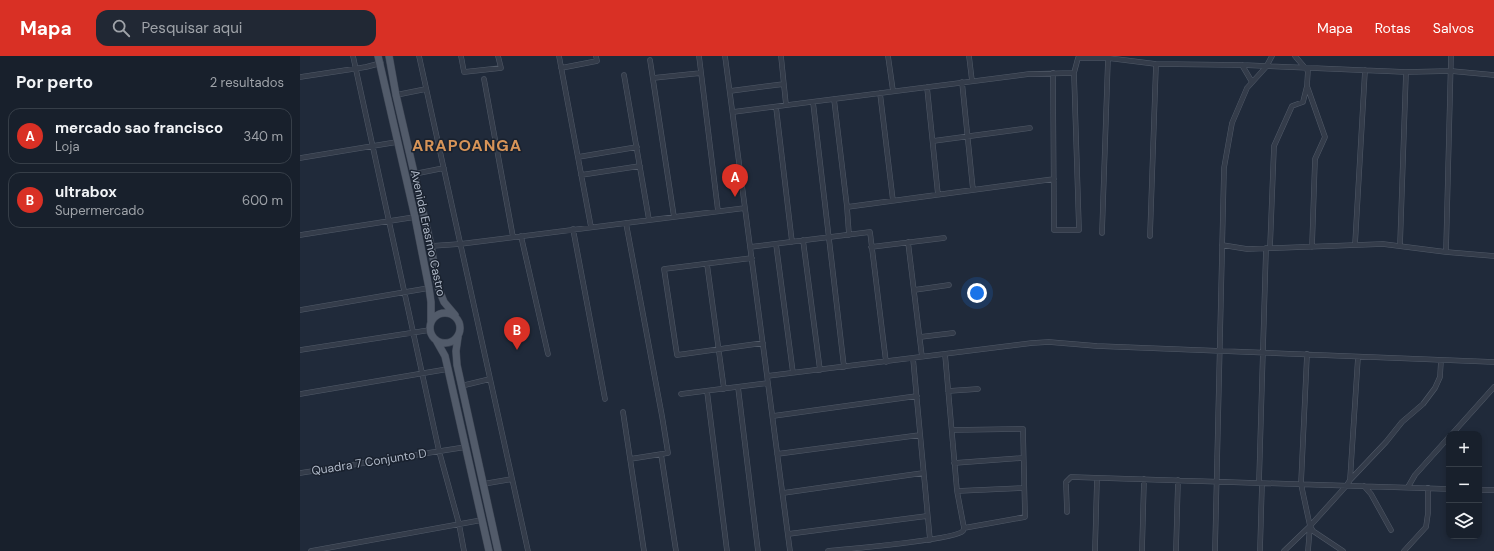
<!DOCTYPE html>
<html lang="pt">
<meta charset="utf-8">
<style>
body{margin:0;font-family:"DM Sans",sans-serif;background:#212834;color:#f1f3f6}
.controls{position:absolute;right:12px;bottom:12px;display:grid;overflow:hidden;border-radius:8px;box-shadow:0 2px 6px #0003}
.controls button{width:36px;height:36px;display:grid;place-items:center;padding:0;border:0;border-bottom:1px solid #363e48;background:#18202c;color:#f1f3f6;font:20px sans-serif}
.you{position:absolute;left:677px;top:237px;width:14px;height:14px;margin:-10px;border:3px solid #fff;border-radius:50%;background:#1a73e8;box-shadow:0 0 0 6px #1a73e833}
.badge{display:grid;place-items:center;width:26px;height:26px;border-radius:50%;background:#d93025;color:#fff;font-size:13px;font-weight:700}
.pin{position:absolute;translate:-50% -33px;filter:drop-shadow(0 1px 2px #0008)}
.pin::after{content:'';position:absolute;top:21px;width:14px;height:12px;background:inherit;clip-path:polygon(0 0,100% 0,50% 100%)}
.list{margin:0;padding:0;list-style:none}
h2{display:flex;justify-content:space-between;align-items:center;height:52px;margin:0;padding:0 16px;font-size:17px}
h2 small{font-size:13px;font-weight:400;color:#9fa3a9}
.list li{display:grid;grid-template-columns:26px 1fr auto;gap:12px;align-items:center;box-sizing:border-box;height:56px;margin:0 8px 8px;padding:0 8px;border:1px solid #363e48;border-radius:12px}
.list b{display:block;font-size:15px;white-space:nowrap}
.list p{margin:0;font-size:13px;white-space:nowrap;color:#9fa3a9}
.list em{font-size:13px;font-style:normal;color:#9fa3a9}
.icon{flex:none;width:22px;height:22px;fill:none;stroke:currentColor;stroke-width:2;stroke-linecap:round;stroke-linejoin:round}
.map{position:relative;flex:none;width:1194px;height:495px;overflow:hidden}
header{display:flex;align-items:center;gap:24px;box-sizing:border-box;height:56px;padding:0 20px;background:#d93025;color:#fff}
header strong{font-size:19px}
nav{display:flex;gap:22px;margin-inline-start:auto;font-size:14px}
.search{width:280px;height:36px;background:#212834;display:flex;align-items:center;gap:10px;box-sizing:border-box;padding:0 14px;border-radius:12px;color:#9fa3a9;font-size:15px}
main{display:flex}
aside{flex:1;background:#18202c}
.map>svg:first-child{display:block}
</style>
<header>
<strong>Mapa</strong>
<div class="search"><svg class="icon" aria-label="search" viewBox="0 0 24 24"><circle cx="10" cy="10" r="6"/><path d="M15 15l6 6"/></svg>Pesquisar aqui</div>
<nav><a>Mapa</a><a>Rotas</a><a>Salvos</a></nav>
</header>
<main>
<aside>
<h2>Por perto<small>2 resultados</small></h2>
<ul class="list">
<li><span class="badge">A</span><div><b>mercado sao francisco</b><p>Loja</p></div><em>340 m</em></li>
<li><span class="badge">B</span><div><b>ultrabox</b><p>Supermercado</p></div><em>600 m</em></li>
</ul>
</aside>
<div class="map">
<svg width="1194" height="495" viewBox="0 0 1194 495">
<rect width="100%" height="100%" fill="#202a3a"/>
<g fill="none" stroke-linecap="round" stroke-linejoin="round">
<defs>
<path id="minor" d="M53 0 139 395 159 468 164 495
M119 0 228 495
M161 0 164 16 201 12 198 0
M259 0 291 171
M399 0 418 155
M425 0 490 495
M481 0 486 49
M588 0 593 35
M669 0 672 25
M995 0 1006 13
M350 4 374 161
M942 9 952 26
M261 12 297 5 296 0
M753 17 754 174H779L774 17 778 2H808L856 8 942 9 1106 16 1151 15 1194 19
M324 19 349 164
M0 21 66 11 81 7
M353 22 401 17
M184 23 213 181
M662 26 673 134
M1007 30 1025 81 1015 103 1012 191
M627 31 638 139
M430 35 484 28
M580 37 593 145
M96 39 126 33
M534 43 547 151 549 179
M513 46 544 311
M476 51 492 186
M433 56 729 18 774 17
M633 85 730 72
M278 101 337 91
M0 102 97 86
M114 118 144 112
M281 119 340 110
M547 151 754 123
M326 167 362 360 368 397 330 403
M273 173 305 343
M802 177 808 2
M0 179 115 161
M221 180 248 298
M850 180 856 8
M503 184 520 314
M608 186 622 301
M476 188 493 317
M922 189 947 193 1083 188 1146 196 1194 200
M1055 189 1065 14
M131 190 160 188 445 152
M1100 190 1106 16
M450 191 570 176 586 306
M571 191 644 182
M970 192 974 90 992 50 1003 46 1007 30 1008 13
M1146 196 1151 0
M452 202 364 213 377 299 463 287
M407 208 424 333
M614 234 649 229
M0 254 129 232
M620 281 653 277
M0 294 130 274
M1007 298 1001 428 1010 470 1013 475 1043 495
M613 302 630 484
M467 320 732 287 749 286 797 290 1194 306
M161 330 190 323
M438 331 458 495
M407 335 427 495
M648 335 678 333
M0 338 148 313
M381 338 468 327
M323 356 344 495
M473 360 617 340
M652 374 723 373 725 461 664 472
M1152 378 1194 331
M361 398 376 495
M477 398 620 379
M654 407 723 402
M0 417 166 391
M1050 424 1086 386 1102 366 1123 348 1135 332 1140 321 1141 304
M959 427 966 192
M183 428 212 423
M1064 430 1071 438 1091 474
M1108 431 1115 419 1149 381
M1179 434H1194
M657 435 724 432
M483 437 623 417
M767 456 766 426 771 421 1149 433
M488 478 627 460
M11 495 182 464
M528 495C547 493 655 484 663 475L664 472 657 435 645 298
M795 495 797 422
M842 495 844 423
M876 495 878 424
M915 495 924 112 932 67 947 32 966 11 972 0
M960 495 962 427
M984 495 1010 470 1047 429 1050 424 1058 301
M1008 495 1010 470
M1104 495 1126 471 1128 457V432"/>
<path id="primary" d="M78 0 115 161 129 232 131 246V265
M89 0 96 39 131 190 138 231 144 246 155 259
M130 272a15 15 0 1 1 30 0a15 15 0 1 1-30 0Z
M158 281 156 295 157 309 198 495
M136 284 145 300 148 313 189 495"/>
</defs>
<use href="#minor" stroke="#515a68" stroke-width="5.5"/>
<use href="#primary" stroke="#3d4553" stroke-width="8"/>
<use href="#minor" stroke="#343c4a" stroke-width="4.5"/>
<use href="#primary" stroke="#525b6a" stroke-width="7"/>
</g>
<g text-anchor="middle" stroke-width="3" stroke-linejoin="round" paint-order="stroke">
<g font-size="12" fill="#aeb7c6" stroke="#19212e">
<text transform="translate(128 177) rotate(78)" y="4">Avenida Erasmo Castro</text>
<text transform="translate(69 406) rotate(-9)" y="4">Quadra 7 Conjunto D</text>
</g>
<g font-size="16" font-weight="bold" letter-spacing="1" fill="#d79458" stroke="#19212e">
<text x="167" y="95">ARAPOANGA</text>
</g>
</g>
</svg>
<div class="controls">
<button>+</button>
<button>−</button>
<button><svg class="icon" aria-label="layers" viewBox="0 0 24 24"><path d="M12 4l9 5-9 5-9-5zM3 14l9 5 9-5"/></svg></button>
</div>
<div class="you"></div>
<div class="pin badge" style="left:435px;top:141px">A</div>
<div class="pin badge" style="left:217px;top:294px">B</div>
</div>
</main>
